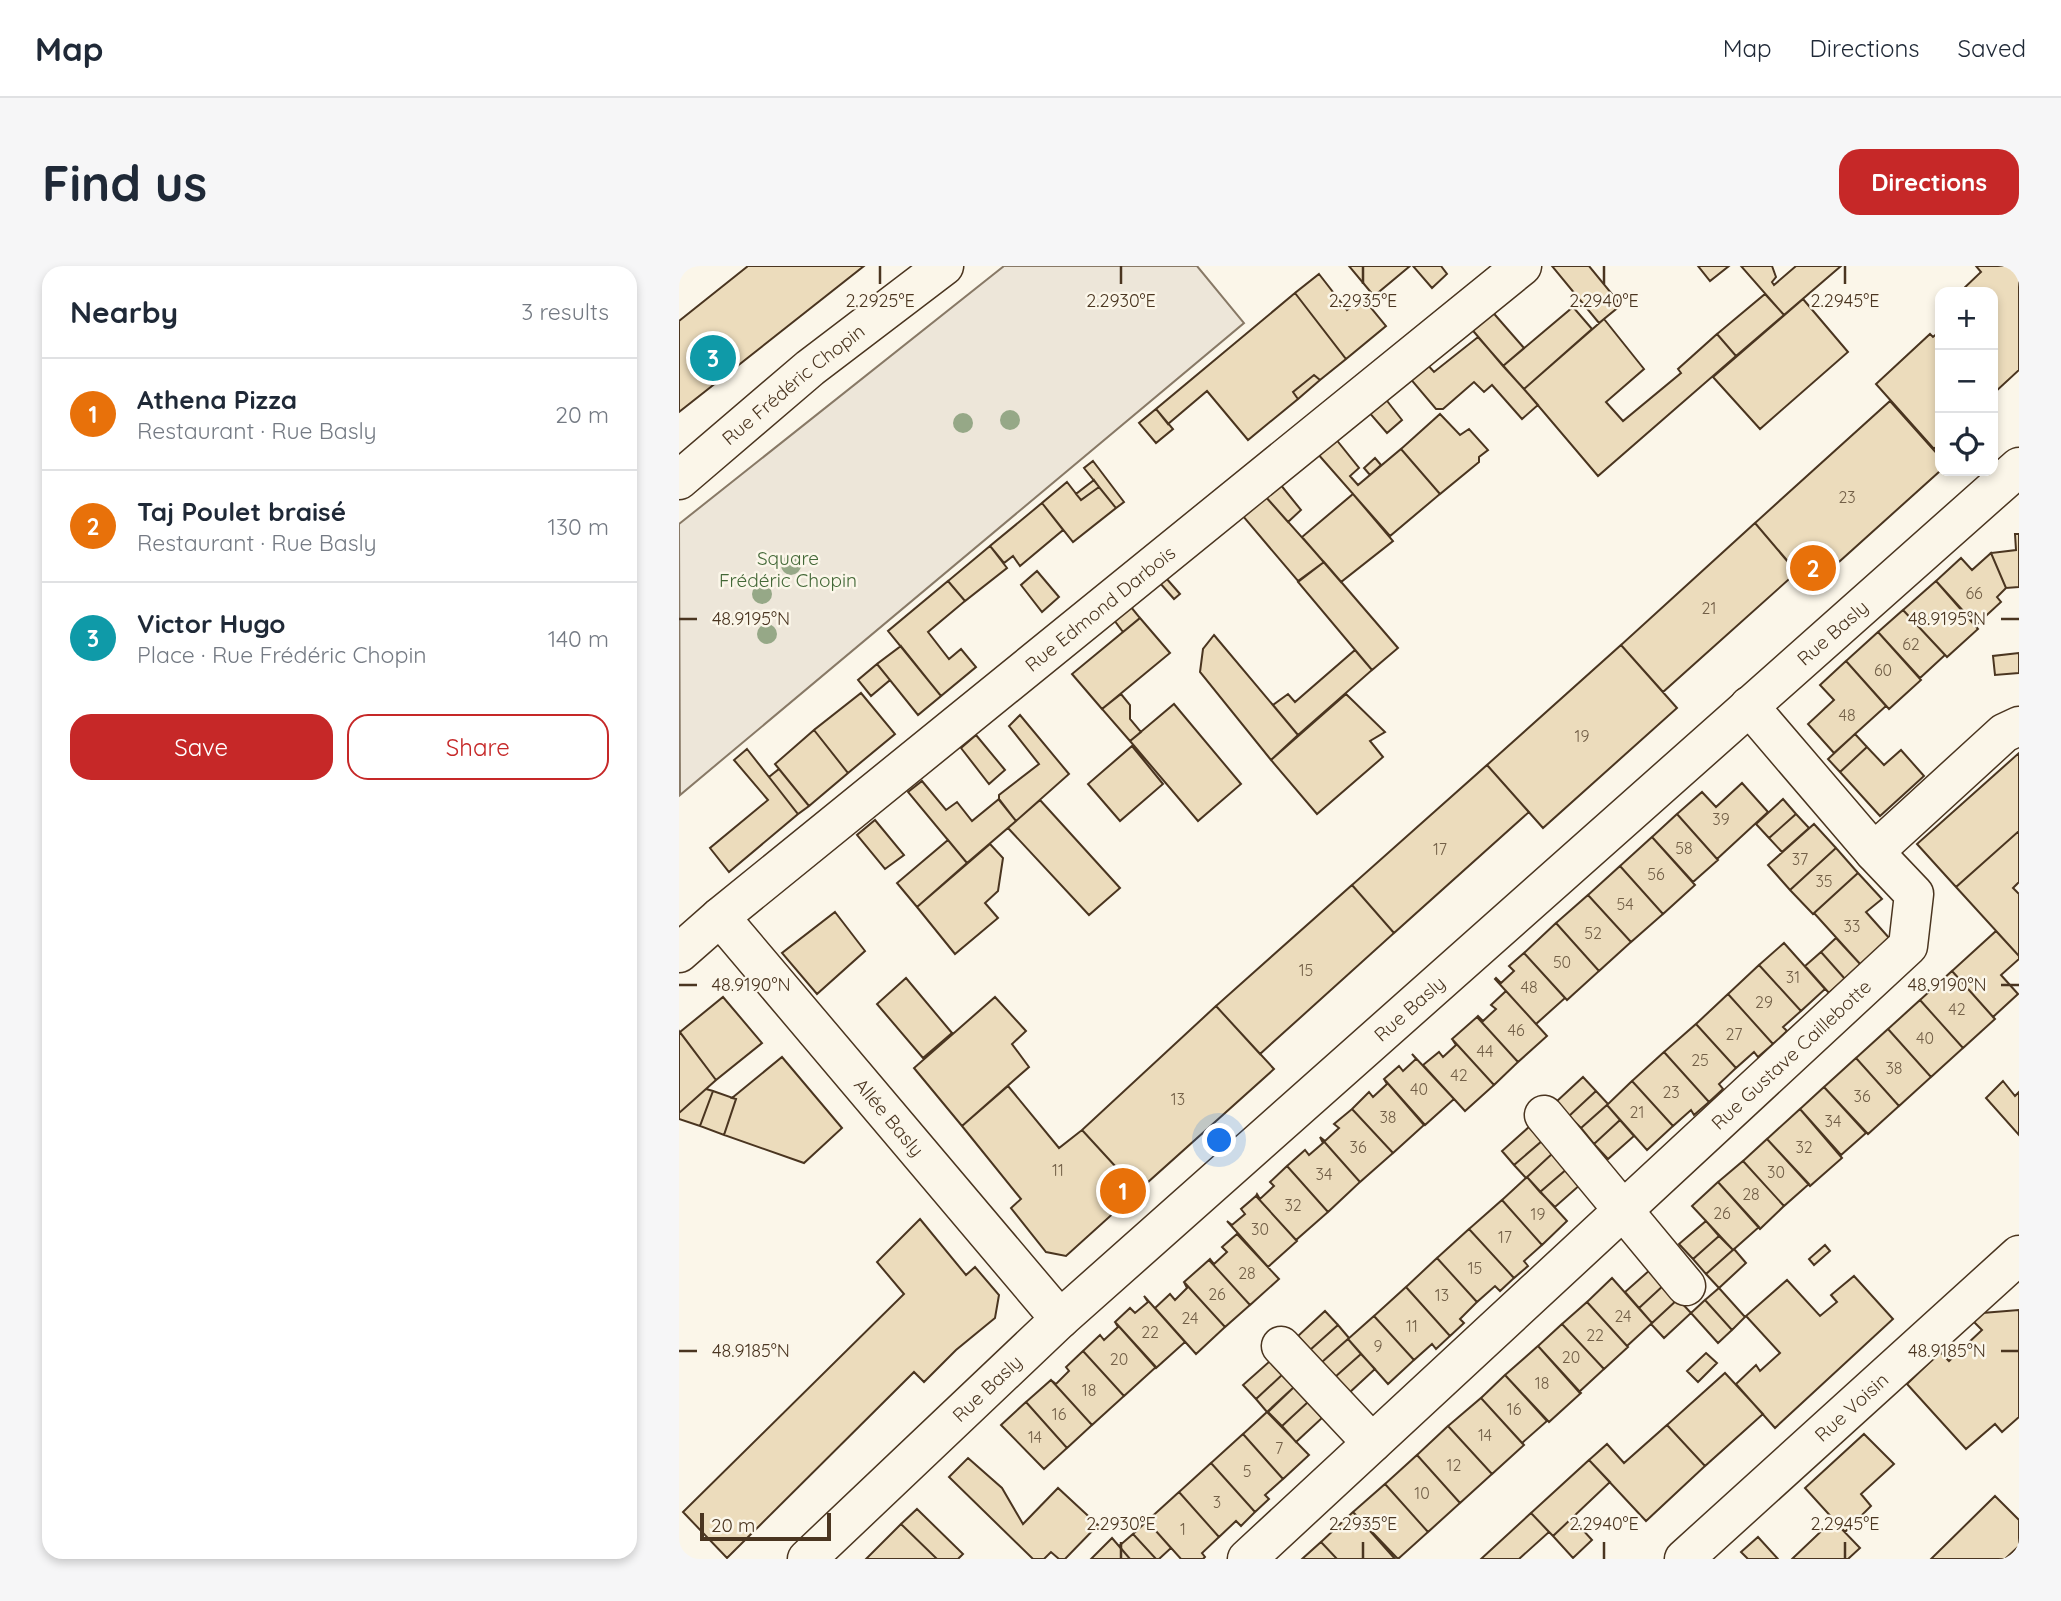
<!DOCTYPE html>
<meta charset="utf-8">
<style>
body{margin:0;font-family:Quicksand,sans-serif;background:#f6f6f7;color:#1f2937}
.controls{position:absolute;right:21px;top:21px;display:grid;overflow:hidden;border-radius:14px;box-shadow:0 4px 10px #0003}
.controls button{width:63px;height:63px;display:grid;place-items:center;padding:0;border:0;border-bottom:2px solid #e0e1e3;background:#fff;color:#1f2937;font:35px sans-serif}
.scale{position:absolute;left:21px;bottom:18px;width:131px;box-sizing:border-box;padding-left:7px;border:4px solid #4a3520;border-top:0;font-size:19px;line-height:24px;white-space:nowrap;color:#4a3520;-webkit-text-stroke:5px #fbf6e9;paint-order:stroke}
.you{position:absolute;left:541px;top:875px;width:24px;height:24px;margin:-18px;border:5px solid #fff;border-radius:50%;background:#1a73e8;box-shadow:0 0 0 10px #1a73e833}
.badge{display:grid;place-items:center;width:46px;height:46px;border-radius:50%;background:#c62828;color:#fff;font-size:23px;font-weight:700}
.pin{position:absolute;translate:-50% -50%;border:4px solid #fff;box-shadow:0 2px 7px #0006}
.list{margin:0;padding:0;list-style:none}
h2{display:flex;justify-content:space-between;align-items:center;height:91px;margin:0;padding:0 28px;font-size:30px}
h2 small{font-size:23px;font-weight:400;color:#747a83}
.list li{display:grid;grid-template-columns:46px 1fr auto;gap:21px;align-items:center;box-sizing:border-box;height:112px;padding:0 28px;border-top:2px solid #e0e1e3}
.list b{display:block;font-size:26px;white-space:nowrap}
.list p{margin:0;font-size:23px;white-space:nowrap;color:#747a83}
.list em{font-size:23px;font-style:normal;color:#747a83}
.actions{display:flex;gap:14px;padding:21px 28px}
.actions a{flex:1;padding:16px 0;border:2px solid #c62828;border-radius:21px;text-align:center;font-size:24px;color:#c62828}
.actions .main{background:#c62828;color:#fff}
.icon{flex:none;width:38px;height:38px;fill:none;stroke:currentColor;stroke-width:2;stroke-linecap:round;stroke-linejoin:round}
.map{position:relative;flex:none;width:1340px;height:1293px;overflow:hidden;border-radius:21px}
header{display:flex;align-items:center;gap:42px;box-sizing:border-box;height:98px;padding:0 35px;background:#fff;border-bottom:2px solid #e0e1e3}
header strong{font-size:33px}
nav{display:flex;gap:38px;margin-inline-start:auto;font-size:24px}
.intro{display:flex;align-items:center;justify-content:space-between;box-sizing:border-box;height:168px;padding:0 42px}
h1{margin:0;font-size:49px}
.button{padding:18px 32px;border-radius:21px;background:#c62828;color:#fff;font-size:24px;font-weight:700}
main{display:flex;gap:42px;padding:0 42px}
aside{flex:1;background:#fff;border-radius:21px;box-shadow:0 4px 10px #0003}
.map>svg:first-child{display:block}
</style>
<header>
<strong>Map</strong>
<nav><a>Map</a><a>Directions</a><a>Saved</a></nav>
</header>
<div class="intro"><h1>Find us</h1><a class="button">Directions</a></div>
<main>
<aside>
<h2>Nearby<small>3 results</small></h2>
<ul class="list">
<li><span class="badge" style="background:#e8710a">1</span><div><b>Athena Pizza</b><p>Restaurant · Rue Basly</p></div><em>20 m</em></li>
<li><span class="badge" style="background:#e8710a">2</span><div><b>Taj Poulet braisé</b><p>Restaurant · Rue Basly</p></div><em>130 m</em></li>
<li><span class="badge" style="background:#0f9aa8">3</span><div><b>Victor Hugo</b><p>Place · Rue Frédéric Chopin</p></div><em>140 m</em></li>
</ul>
<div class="actions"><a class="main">Save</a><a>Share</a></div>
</aside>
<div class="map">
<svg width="1340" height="1293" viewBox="0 0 1340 1293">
<rect width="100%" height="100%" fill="#fbf6e9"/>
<path fill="#ede6d9" stroke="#887966" stroke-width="2" d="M325 0H518L565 57 1 529 0 258Z"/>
<path fill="#ecdcbc" stroke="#4a3520" stroke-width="2" d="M69 0H185L0 146V55Z
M670 0H731L695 30Z
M734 0H762L768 8 753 22Z
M873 0H910L942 39 920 57Z
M1019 0H1050L1031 15Z
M1062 0H1093L1097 11 1093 16 1095 19 1117 0H1162L1105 49Z
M1297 0H1340V104L1314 128V26H1281L1302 6Z
M640 8 668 44 684 32 707 60 667 93 616 27Z
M616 27 667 93 641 114 635 109 614 126 619 133 569 174 528 125 489 158 477 143Z
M1086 28 1105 49 1057 90 1038 68Z
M1124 33 1169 86 1081 163 1034 111Z
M894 41 913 63 845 123 824 100Z
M810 42 845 82 824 100 790 60Z
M925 53 965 103 927 136 944 155 1002 107 999 103 1038 68 1057 90 919 210 845 123Z
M1261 65V177L1255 183 1197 118 1251 68 1254 71Z
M799 71 859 139 843 153 813 119 805 126 795 116 764 143H757L729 110 746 96 755 106Z
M635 109 641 114 619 133 614 126Z
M705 131 723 154 708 167 688 144Z
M1211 135 1261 191V205L1131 322 1076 257Z
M477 143 494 163 477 177 460 157Z
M761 148 781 169 790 163 809 184 800 191V196L761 228 722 183Z
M656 172 680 202 671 210 679 219 722 183 761 228 711 270 638 187Z
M696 192 702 199 691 209 685 202Z
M414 195 445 236 437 242 405 202Z
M415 214 420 221 402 234 397 228Z
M388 216 402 234 420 221 437 242 394 276 363 237Z
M601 218 622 244 609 256 586 230Z
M674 228 714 275 662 316 623 271Z
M586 230 645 296 619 315 563 249Z
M363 237 384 264 341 300 334 290 325 297 311 280Z
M1076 257 1118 306 984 426 942 379Z
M1336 268H1340V321L1327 322 1312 287 1337 284Z
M311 280 328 302 286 335 269 315Z
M1312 287 1327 322 1318 331 1322 336 1297 359 1257 315 1282 292 1293 304Z
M645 296 719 382 693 404 619 316Z
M358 305 380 331 363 346 342 319Z
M487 312 501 328 495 333 481 317Z
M269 315 286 335 249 366 270 393 282 383 297 401 262 430 209 365Z
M1257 315 1299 363 1268 391 1224 344Z
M452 341 461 352 444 366 435 354Z
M1224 344 1266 389 1241 412 1199 366Z
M461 352 491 387 423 443 393 408Z
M1199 366 1242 414 1210 443 1167 395Z
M535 369 619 469 592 494 521 406 524 383Z
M942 379 998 442 864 562 808 499Z
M222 380 262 430 239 449 198 398Z
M676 384 693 404 619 469 594 439 609 428 616 436Z
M1340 387V407L1316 409 1314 390Z
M1167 395 1207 440 1155 487 1129 458 1155 434 1141 419Z
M198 398 211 414 192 430 179 414Z
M182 427 216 468 169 507 135 464Z
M442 428 451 439V453L462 466 451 475 423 443Z
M667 428 706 466 691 475 704 491 638 548 592 494Z
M495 438 562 518 519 555 451 475Z
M341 449 390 508 337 555 320 534V529L360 498 330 460Z
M135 464 169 507 130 540 96 498Z
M1176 468 1188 481 1161 506 1149 493Z
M297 469 326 504 310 518 282 482Z
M453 480 484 518 441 555 409 518Z
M1188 481 1205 499 1222 484 1245 510 1201 550 1161 506Z
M68 483 119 548 50 606 31 582 89 534 55 494Z
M1340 487V565L1277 621 1238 578Z
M808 499 850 546 715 667 673 619Z
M100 503 130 540 119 548 90 511Z
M243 515 267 544 278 536 293 555 320 533 337 555 288 597 229 526Z
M1063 517 1089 546 1038 593 998 548 1023 526 1037 541Z
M1104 533 1117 548 1090 572 1077 558Z
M361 534 441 622 410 649 329 562Z
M998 548 1039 594 1014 616 973 571Z
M1117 548 1130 562 1103 586 1090 572Z
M196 554 225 589 206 603 178 569Z
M1135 558 1157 582 1111 624 1089 599Z
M1340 565V616L1334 622 1340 628V690L1277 621Z
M973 571 1016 619 984 648 941 600Z
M269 574 288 597 238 641 218 617Z
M311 578 324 592 319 625 306 637 319 652 276 688 238 641Z
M1157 582 1179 607 1134 648 1111 624Z
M941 600 984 648 952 676 909 629Z
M1179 607 1203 633 1187 646 1211 673 1182 699 1135 647Z
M673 619 715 667 581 788 537 740Z
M909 629 952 676 920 705 877 657Z
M156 646 186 685 138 728 103 687Z
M877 657 920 705 888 734 845 687Z
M1317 665 1340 690V693L1322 709 1339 728 1314 751 1273 705Z
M1157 672 1182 699 1166 713 1142 686Z
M1105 677 1146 723 1122 745 1080 699Z
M1142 686 1166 713 1150 727 1126 700Z
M845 687 886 732 857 758 816 713 817 712 822 717 835 705 830 700Z
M1080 699 1122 745 1104 761 1108 765 1094 778 1049 728Z
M1273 705 1316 753 1284 782 1241 734Z
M227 712 273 767 244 792 198 738Z
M827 725 868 770 839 796 798 751 799 750 804 755 817 743 812 739Z
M1049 728 1094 778 1079 791 1075 786 1057 802 1017 758Z
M44 731 83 777 37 814 1 766Z
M316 731 347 765 333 778 350 801 283 860 235 802Z
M1241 734 1284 782 1252 811 1209 763Z
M537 740 595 803 459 925 403 864Z
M798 751 839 796 815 819 773 773Z
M1017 758 1057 802 1040 818 1044 823 1030 836 985 786Z
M1209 763 1252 811 1220 840 1177 792Z
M0 765 37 814 0 847Z
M773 773 815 819 786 845 744 799 760 786 764 791 777 779Z
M985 786 1030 836 1015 849 1012 844 994 860 953 815Z
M733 788 775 833 746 859 705 813 720 800 724 805 737 793Z
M103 791 163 862 125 897 45 869 57 833 53 832Z
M1177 792 1220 840 1189 868 1145 821Z
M904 811 917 825 890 850 877 836Z
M705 813 745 859 714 887 673 843 690 826 694 831 708 818Z
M953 815 994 860 968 884 928 839Z
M1324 815 1336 830 1340 826V869L1307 832Z
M329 820 380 882 403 864 459 925 387 990 367 986 332 942 342 933 283 860Z
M1145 821 1187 867 1162 889 1121 843Z
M27 823 34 825 21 860 0 853V847Z
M34 825 57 833 45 869 21 860Z
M917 825 929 838 902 862 890 850Z
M928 839 941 854 915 878 902 862Z
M673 843 714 887 681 916 641 871 646 875 660 862 655 858Z
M1121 843 1163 892 1131 920 1088 873Z
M941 854 955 870 929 893 915 878Z
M850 861 863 875 835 899 823 885Z
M641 871 681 916 649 946 608 900 626 884 630 889 644 877Z
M1088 873 1130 918 1105 940 1064 895Z
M863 875 874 887 847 912 835 899Z
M874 887 888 903 861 926 848 911Z
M1064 895 1105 940 1081 963 1039 916Z
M608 900 649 946 617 974 577 930 578 928 581 933 595 920 591 916Z
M888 903 902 918 876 941 861 926Z
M848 911 888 955 863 979 823 934Z
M1039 916 1080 961 1054 984 1013 940Z
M577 930 618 975 589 1001 548 955 553 959 566 948 562 943Z
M823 934 863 979 845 995 849 1000 835 1012 790 963Z
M241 953 287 1009 296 1001 320 1029 316 1052 277 1084 245 1116 235 1106 48 1292 4 1246 225 1028 198 996Z
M1027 955 1040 970 1014 993 1000 978Z
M790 963 835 1012 821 1025 816 1020 798 1036 758 992Z
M558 968 600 1013 571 1039 530 994 531 993 535 998 548 986 543 981Z
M1040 970 1054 984 1027 1008 1014 993Z
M1146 979 1151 985 1135 999 1130 993Z
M1055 983 1067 997 1040 1022 1027 1008Z
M758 992 798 1036 781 1053 785 1057 771 1070 727 1021Z
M530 994 571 1039 546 1061 505 1016Z
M972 1003 986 1018 960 1042 946 1026Z
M1175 1010 1214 1053 1096 1162 1057 1118 1077 1099 1081 1105 1101 1087 1067 1050 1108 1014 1141 1050 1158 1036 1152 1029Z
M933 1012 973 1057 948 1080 908 1036Z
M505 1016 546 1061 517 1088 476 1042 491 1028 496 1034 508 1022Z
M986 1018 999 1033 973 1057 960 1042Z
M727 1021 771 1070 757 1083 753 1078 735 1094 695 1050Z
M1040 1022 1066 1051 1053 1064 1026 1034Z
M465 1030 506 1076 477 1102 436 1056 451 1042 456 1047 469 1036Z
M999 1033 1012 1047 985 1072 972 1058Z
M1026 1034 1053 1064 1039 1077 1012 1047Z
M908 1036 949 1081 925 1103 883 1058Z
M1340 1044V1151L1323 1166 1316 1158 1287 1183 1228 1118 1261 1086 1270 1095 1303 1064 1294 1055 1303 1047Z
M646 1045 659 1059 631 1084 619 1070Z
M695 1050 735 1094 709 1118 669 1073Z
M436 1056 477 1101 445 1130 404 1085 421 1069 425 1074 439 1061Z
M883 1058 925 1103 900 1126 859 1080Z
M659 1059 670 1072 643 1096 631 1084Z
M669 1073 682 1088 656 1111 643 1096Z
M859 1080 902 1127 870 1156 826 1109Z
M404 1085 445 1130 413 1159 372 1114 377 1118 390 1105 387 1101Z
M1027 1087 1038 1097 1019 1116 1008 1105Z
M682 1088 696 1103 670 1127 656 1111Z
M591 1095 604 1108 577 1133 564 1119Z
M1046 1107 1084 1148 1026 1200 988 1159Z
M604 1108 615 1121 588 1146 577 1133Z
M826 1109 868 1155 843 1177 802 1132Z
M372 1114 413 1159 388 1182 347 1136Z
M615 1121 629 1136 603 1160 589 1146Z
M802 1132 845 1179 813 1208 769 1160Z
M347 1136 388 1182 365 1203 322 1159Z
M629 1136 643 1152 617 1176 603 1160Z
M588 1146 630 1189 604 1213 564 1168Z
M988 1159 1026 1200 967 1255 910 1194 928 1178 945 1197Z
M769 1160 813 1208 781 1237 738 1189Z
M564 1168 604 1213 586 1229 590 1233 576 1246 532 1197Z
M1185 1168 1215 1198 1182 1228 1192 1240 1166 1266 1126 1222Z
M738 1189 781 1237 749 1266 706 1218Z
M289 1192 323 1222 344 1258 379 1222 419 1259 386 1293H380L372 1286 365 1293H354L270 1211Z
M910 1194 931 1216 874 1270 852 1247Z
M532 1197 576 1246 562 1260 557 1255 540 1271 500 1226Z
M706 1218 749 1266 719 1293 674 1246Z
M500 1226 540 1271 523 1287 526 1291 524 1293H502L468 1255Z
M1316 1230 1340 1254V1280L1326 1293H1252Z
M238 1243 284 1288 279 1293H258L222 1258Z
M674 1246 716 1293H658L642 1276Z
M852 1247 870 1266 840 1293H802Z
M893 1252 913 1274 894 1292 874 1270Z
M1154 1254 1181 1282 1169 1293H1113Z
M468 1255 492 1282 480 1293H477L454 1268Z
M222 1258 258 1293H187Z
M454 1268 477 1293H451L440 1280Z
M1079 1271 1099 1293H1069L1062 1286Z
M433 1272 451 1293H412Z
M642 1276 658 1293H623Z"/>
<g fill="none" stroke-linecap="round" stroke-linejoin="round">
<defs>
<g id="street">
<path id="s1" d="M0 214 131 102 265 0"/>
<path d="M1070 440 1195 586 1325 467 1340 460"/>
<path id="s2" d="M41 651 381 1053"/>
<path id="s3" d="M0 687 41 651 843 0"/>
<path d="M865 849 1007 1020"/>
<path d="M602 1080 693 1177"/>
<path id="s4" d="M128 1293 381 1053 1340 201"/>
<path id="s5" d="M568 1293 1229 680 1235 628 1195 586"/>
<path id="s6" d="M1005 1293 1340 989"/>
</g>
</defs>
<use href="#street" stroke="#4a3520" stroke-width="41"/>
<use href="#street" stroke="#fbf6e9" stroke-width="38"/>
</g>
<g fill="#96a887">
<circle cx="331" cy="154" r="10"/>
<circle cx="284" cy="157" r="10"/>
<circle cx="112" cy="299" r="10"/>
<circle cx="83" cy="328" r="10"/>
<circle cx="88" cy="368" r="10"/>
</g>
<path fill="none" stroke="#4a3520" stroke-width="2.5" d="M201 0V18M442 0V18M684 0V18M925 0V18M1166 0V18M0 353H18M1322 353H1340M0 719H18M1322 719H1340M0 1085H18M1322 1085H1340M442 1276V1293M684 1276V1293M925 1276V1293M1166 1276V1293"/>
<g text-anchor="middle" stroke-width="5" stroke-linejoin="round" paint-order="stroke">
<g font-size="16" fill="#725f47">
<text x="1168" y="237">23</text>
<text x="1295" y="333">66</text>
<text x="1030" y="348">21</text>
<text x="1232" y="384">62</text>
<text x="1204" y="410">60</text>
<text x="1168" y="455">48</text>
<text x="903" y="476">19</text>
<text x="1042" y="559">39</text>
<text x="1005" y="588">58</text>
<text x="761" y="589">17</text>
<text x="1121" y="599">37</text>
<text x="977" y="614">56</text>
<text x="1145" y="621">35</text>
<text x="946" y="644">54</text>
<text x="1173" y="666">33</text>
<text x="914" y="673">52</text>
<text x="883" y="702">50</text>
<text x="627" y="710">15</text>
<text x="1114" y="717">31</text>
<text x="850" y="727">48</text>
<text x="1085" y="742">29</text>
<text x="1278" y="749">42</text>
<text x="837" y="770">46</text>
<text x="1055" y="774">27</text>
<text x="1246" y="778">40</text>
<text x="806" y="791">44</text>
<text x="1021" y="800">25</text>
<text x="1215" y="808">38</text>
<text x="780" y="815">42</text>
<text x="740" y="829">40</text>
<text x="992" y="832">23</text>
<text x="1183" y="836">36</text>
<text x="499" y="839">13</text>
<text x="958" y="852">21</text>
<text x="709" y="857">38</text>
<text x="1154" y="861">34</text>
<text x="679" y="887">36</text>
<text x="1125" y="887">32</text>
<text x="379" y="910">11</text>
<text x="1097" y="912">30</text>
<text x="645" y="914">34</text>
<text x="1072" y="934">28</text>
<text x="614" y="945">32</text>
<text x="1043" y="953">26</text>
<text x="859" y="954">19</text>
<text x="581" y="969">30</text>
<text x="826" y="977">17</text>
<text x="796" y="1008">15</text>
<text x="568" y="1013">28</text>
<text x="538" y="1034">26</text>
<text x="763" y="1035">13</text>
<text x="944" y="1056">24</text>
<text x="511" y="1058">24</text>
<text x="733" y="1066">11</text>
<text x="471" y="1072">22</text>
<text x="916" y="1075">22</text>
<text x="699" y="1086">9</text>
<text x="892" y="1097">20</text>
<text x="440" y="1099">20</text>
<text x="863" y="1123">18</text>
<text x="410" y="1130">18</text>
<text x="835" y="1149">16</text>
<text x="380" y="1154">16</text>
<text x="806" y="1175">14</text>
<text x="356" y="1177">14</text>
<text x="600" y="1188">7</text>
<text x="775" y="1205">12</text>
<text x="568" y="1211">5</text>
<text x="743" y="1233">10</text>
<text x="538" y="1242">3</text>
<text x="504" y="1269">1</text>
</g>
<g font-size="19" fill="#4a3520" stroke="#fbf6e9">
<text dy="7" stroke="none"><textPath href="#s1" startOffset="149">Rue Frédéric Chopin</textPath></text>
<text dy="7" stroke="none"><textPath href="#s3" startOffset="544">Rue Edmond Darbois</textPath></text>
<text dy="7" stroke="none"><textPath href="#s4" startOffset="1382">Rue Basly</textPath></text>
<text dy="7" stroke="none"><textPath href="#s4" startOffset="816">Rue Basly</textPath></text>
<text dy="7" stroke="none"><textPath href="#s5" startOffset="742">Rue Gustave Caillebotte</textPath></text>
<text dy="7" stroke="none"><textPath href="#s2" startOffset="262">Allée Basly</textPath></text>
<text dy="7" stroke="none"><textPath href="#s4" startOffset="248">Rue Basly</textPath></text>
<text dy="7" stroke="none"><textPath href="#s6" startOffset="226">Rue Voisin</textPath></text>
</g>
<g font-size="19" fill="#436837" stroke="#fbf6e9">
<text x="109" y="299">Square<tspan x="109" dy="22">Frédéric Chopin</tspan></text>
</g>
</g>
<g font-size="18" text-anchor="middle" fill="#4a3520" stroke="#fbf6e9" stroke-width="5" stroke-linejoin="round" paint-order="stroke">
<text x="201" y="41">2.2925°E</text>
<text x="442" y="41">2.2930°E</text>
<text x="684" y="41">2.2935°E</text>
<text x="925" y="41">2.2940°E</text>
<text x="1166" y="41">2.2945°E</text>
<text x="72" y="359">48.9195°N</text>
<text x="1268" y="359">48.9195°N</text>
<text x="72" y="725">48.9190°N</text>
<text x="1268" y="725">48.9190°N</text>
<text x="72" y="1091">48.9185°N</text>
<text x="1268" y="1091">48.9185°N</text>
<text x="442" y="1264">2.2930°E</text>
<text x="684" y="1264">2.2935°E</text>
<text x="925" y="1264">2.2940°E</text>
<text x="1166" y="1264">2.2945°E</text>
</g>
</svg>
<div class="controls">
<button>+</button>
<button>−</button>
<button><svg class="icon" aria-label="locate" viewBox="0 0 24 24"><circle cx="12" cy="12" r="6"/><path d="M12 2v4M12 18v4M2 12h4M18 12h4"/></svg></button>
</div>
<div class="scale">20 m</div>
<div class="you"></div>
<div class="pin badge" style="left:444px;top:925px;background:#e8710a">1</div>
<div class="pin badge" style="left:1134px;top:302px;background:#e8710a">2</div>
<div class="pin badge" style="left:34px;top:92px;background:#0f9aa8">3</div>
</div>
</main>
